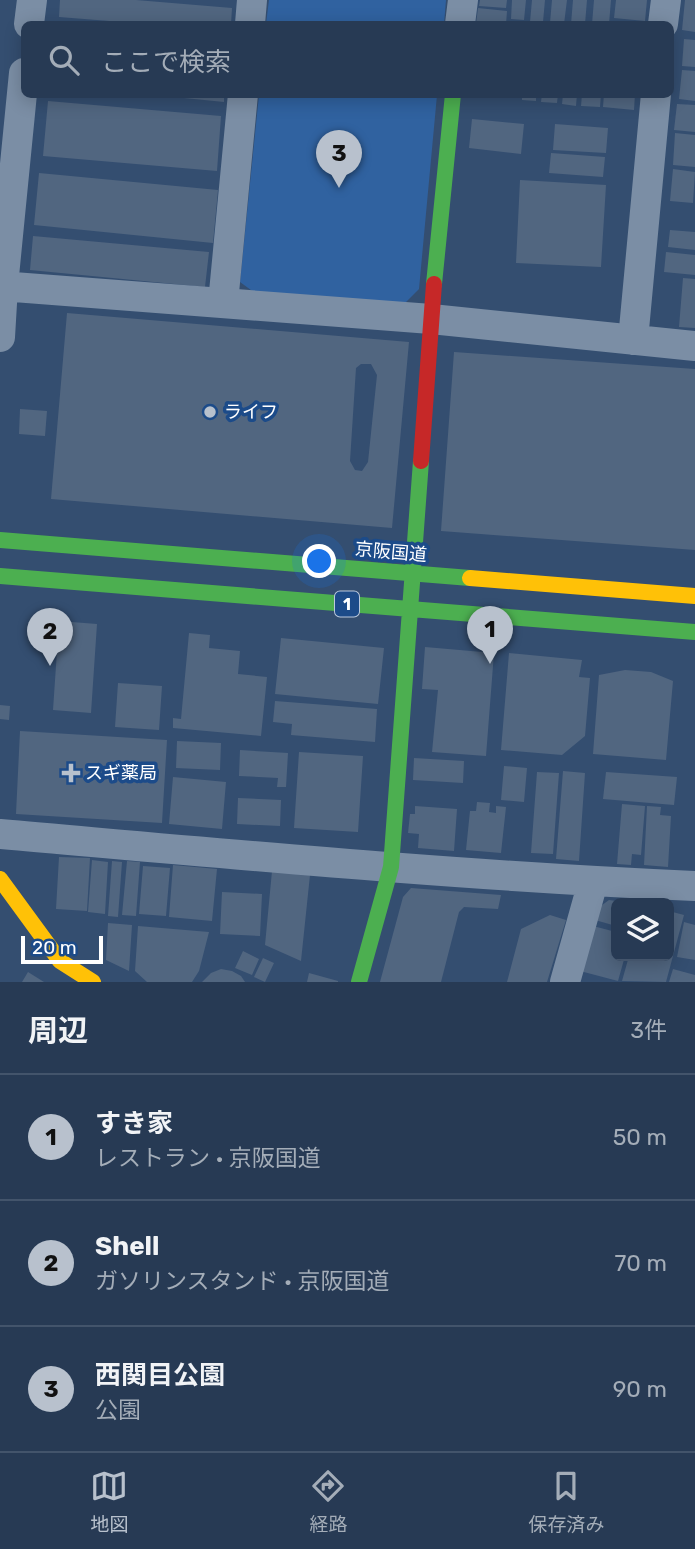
<!DOCTYPE html>
<html lang="ja">
<meta charset="utf-8">
<style>
body{margin:0;font-family:Rubik,"Noto Sans JP",sans-serif;background:#33455e;color:#f1f3f6}
.controls{position:absolute;right:21px;bottom:21px;display:grid;overflow:hidden;border-radius:10px;box-shadow:0 4px 18px #0003}
.controls button{width:63px;height:63px;display:grid;place-items:center;padding:0;border:0;border-bottom:2px solid #43546b;background:#273a54;color:#f1f3f6;font:35px sans-serif}
.scale{position:absolute;left:21px;bottom:18px;width:82px;box-sizing:border-box;padding-left:7px;border:4px solid #fff;border-top:0;font-size:19px;line-height:24px;white-space:nowrap;color:#fff;-webkit-text-stroke:5px #1c4b89;paint-order:stroke}
.you{position:absolute;left:320px;top:562px;width:24px;height:24px;margin:-18px;border:5px solid #fff;border-radius:50%;background:#1a73e8;box-shadow:0 0 0 10px #1a73e833}
.badge{display:grid;place-items:center;width:46px;height:46px;border-radius:50%;background:#b8c1cd;color:#111;font-size:23px;font-weight:700}
.pin{position:absolute;translate:-50% -58px;filter:drop-shadow(0 2px 4px #0008)}
.pin::after{content:'';position:absolute;top:37px;width:24px;height:21px;background:inherit;clip-path:polygon(0 0,100% 0,50% 100%)}
.list{margin:0;padding:0;list-style:none}
h2{display:flex;justify-content:space-between;align-items:center;height:91px;margin:0;padding:0 28px;font-size:30px}
h2 small{font-size:23px;font-weight:400;color:#a4adb8}
.list li{display:grid;grid-template-columns:46px 1fr auto;gap:21px;align-items:center;box-sizing:border-box;height:126px;padding:0 28px;border-top:2px solid #43546b}
.list b{display:block;font-size:26px;white-space:nowrap}
.list p{margin:0;font-size:23px;white-space:nowrap;color:#a4adb8}
.list em{font-size:23px;font-style:normal;color:#a4adb8}
.icon{flex:none;width:38px;height:38px;fill:none;stroke:currentColor;stroke-width:2;stroke-linecap:round;stroke-linejoin:round}
.map{position:relative;flex:none;width:695px;height:982px;overflow:hidden}
.search{position:absolute;background:#273a54;box-shadow:0 4px 18px #0003;left:21px;right:21px;top:21px;height:77px;display:flex;align-items:center;gap:18px;box-sizing:border-box;padding:0 24px;border-radius:10px;color:#a4adb8;font-size:26px}
.sheet{height:469px;background:#273a54}
nav{display:flex;justify-content:space-around;align-items:center;box-sizing:border-box;height:98px;border-top:2px solid #43546b;background:#273a54;font-size:19px;color:#a4adb8}
nav a{display:grid;justify-items:center;gap:4px}
nav .on{color:#b8c1cd}
.map>svg:first-child{display:block}
</style>
<div class="map">
<svg width="695" height="982" viewBox="0 0 695 982">
<rect width="100%" height="100%" fill="#344e70"/>
<path fill="#3062a0" d="M269 0H446L444 24H266Z
M259 95H437L419 289 404 304 255 293 240 282Z"/>
<path fill="#516680" fill-rule="evenodd" d="M60 0H136L232 8 231 24H147L59 17Z
M480 0H507L506 8 479 6Z
M512 0H526L524 20 511 19Z
M532 0H545L543 22H530Z
M552 0H567L564 24 550 23Z
M573 0H587L585 24H571Z
M594 0H611L609 24H592Z
M616 0H647L645 21 614 18Z
M685 0H695V32L682 30Z
M478 8 507 11 506 24H476Z
M684 39 695 40V67L682 66Z
M682 70 695 71V101L679 99Z
M164 94H224V102L164 96Z
M522 94H536V101L522 100Z
M542 94H558L557 103 541 102Z
M563 94H577L576 106 562 104Z
M582 94H601L600 107 581 106Z
M604 94H635L634 110 603 107Z
M48 101 221 116 217 171 43 156Z
M677 104 695 105V132L674 130Z
M472 119 524 124 521 154 469 148Z
M555 124 608 128 606 153 553 150Z
M675 133 695 135V167L673 165Z
M551 153 605 157 603 177 549 173Z
M673 169 695 172 693 203 670 201Z
M39 173 218 190 213 243 34 225Z
M520 180 606 185 601 267 516 263Z
M670 230 695 232V250L668 247Z
M33 236 209 252 205 287 30 270Z
M666 252 695 255V275L664 272Z
M683 278 695 279V328L679 327Z
M67 313 409 342 392 528 51 499ZM361 364H371L377 375 368 462 362 471 355 470 350 461 356 368Z
M454 352 695 369V550L441 531Z
M20 409 47 411 45 436 19 434Z
M59 621 97 624 91 713 53 710Z
M189 633 210 635 209 648 240 651 238 674 267 677 261 736 173 728V718L181 719Z
M281 638 384 648 378 704 275 694Z
M425 647 494 653 486 756 432 752 438 690 422 689Z
M509 653 582 660 579 677 590 678 585 736 562 755 501 750Z
M625 670 651 672 673 681 666 760 593 754 599 675Z
M118 683 162 686 159 730 115 727Z
M275 701 377 709 375 742 291 735 292 724 273 722Z
M0 705 10 706 9 720 0 719Z
M20 731 167 740 162 823 16 814Z
M177 741 221 743 220 770 176 768Z
M240 750 288 753 286 787H277L278 778 239 776Z
M299 752 363 756 358 832 294 828Z
M414 758 464 761 463 783 413 780Z
M504 766 527 768 524 802 501 800Z
M563 771 585 773 579 861 556 859Z
M537 772 559 773 553 854 531 853Z
M606 772 677 777 674 805 603 799Z
M173 777 226 782 222 829 169 824Z
M238 798 281 800 280 826 237 824Z
M477 802 490 803 489 812 496 813V806L506 807 501 853 466 850 470 811H476Z
M622 804 645 806 641 855 632 854 631 865 617 864Z
M415 806 457 809 454 851 418 848 419 834 408 833 410 814H415Z
M647 806 661 807 660 815 671 816 668 867 644 865Z
M59 857 90 858 87 911 56 909Z
M92 860 108 862 105 914 88 912Z
M112 861 122 862 118 917 108 916Z
M127 861 140 862 136 916 122 915Z
M173 865 217 869 212 921 169 917Z
M143 866 170 868 166 916 139 914Z
M272 871 310 875 301 961 265 945Z
M411 888 501 895 498 909 464 907 459 912 441 982H380L403 897Z
M222 892 262 894 260 936 220 934Z
M609 900 616 901V926L595 920 598 908Z
M669 911 684 915 666 982 622 981 629 956H669Z
M550 915 566 920 547 982H507L521 929Z
M684 922 695 925V960L677 957Z
M108 923 132 925 129 971 106 960Z
M138 926 209 932 199 971 192 982H147L135 971Z
M593 926 616 932V956H625L618 981 580 971Z
M243 951 259 959 252 975 235 968Z
M263 958 274 963 265 982 254 977Z
M221 969 232 971 241 976 245 982H202L211 973Z
M673 969 695 975V982H669Z
M28 972 44 982H22Z
M309 973 338 981V982H307Z"/>
<g fill="none" stroke-linecap="round" stroke-linejoin="round">
<path stroke="#7b8ea5" stroke-width="30" d="M29 24 32 0
M250 24 252 0
M460 24 463 0
M663 24 666 0
M0 286 431 319 695 346
M223 303 243 94
M0 337 3 286 24 73
M633 340 656 94
M0 834C231 854 463 876 695 886
M565 982 593 882"/>
<path stroke="#4caf50" stroke-width="16" d="M434 284 453 94
M0 540 470 578
M0 576 695 632
M359 982 391 867 421 461"/>
<path stroke="#ffc107" stroke-width="16" d="M470 578 695 596
M0 879 60 961 93 982"/>
<path stroke="#c62828" stroke-width="16" d="M421 461 434 284"/>
</g>
<g fill="#b8c1cd" stroke="#1c4b89" stroke-width="2.5">
<circle cx="210" cy="412" r="7"/>
<path d="M67.5 762.5h7v7h7v7h-7v7h-7v-7h-7v-7h7z"/>
</g>
<g text-anchor="middle" stroke-width="7" stroke-linejoin="round" paint-order="stroke">
<rect fill="#1c4b89" stroke="#bbc9dc" stroke-width="2" x="335" y="591.5" width="24" height="25" rx="5"/>
<g font-size="16" font-weight="bold" fill="#fff">
<text x="347" y="610">1</text>
</g>
<g font-size="18" fill="#fff" stroke="#1c4b89" text-anchor="start">
<text x="224" y="418">ライフ</text>
<text x="85" y="779">スギ薬局</text>
</g>
<g font-size="18" fill="#fff" stroke="#1c4b89">
<text transform="translate(391 552) rotate(5)" y="6">京阪国道</text>
</g>
</g>
</svg>
<div class="controls">
<button><svg class="icon" aria-label="layers" viewBox="0 0 24 24"><path d="M12 4l9 5-9 5-9-5zM3 14l9 5 9-5"/></svg></button>
</div>
<div class="scale">20 m</div>
<div class="you"></div>
<div class="pin badge" style="left:490px;top:664px">1</div>
<div class="pin badge" style="left:50px;top:666px">2</div>
<div class="pin badge" style="left:339px;top:188px">3</div>
<div class="search"><svg class="icon" aria-label="search" viewBox="0 0 24 24"><circle cx="10" cy="10" r="6"/><path d="M15 15l6 6"/></svg>ここで検索</div>
</div>
<section class="sheet">
<h2>周辺<small>3件</small></h2>
<ul class="list">
<li><span class="badge">1</span><div><b>すき家</b><p>レストラン · 京阪国道</p></div><em>50 m</em></li>
<li><span class="badge">2</span><div><b>Shell</b><p>ガソリンスタンド · 京阪国道</p></div><em>70 m</em></li>
<li><span class="badge">3</span><div><b>西関目公園</b><p>公園</p></div><em>90 m</em></li>
</ul>
</section>
<nav>
<a class="on"><svg class="icon" aria-label="map" viewBox="0 0 24 24"><path d="M3 6l6-2 6 2 6-2v14l-6 2-6-2-6 2zM9 4v14M15 6v14"/></svg>地図</a>
<a><svg class="icon" aria-label="directions" viewBox="0 0 24 24"><path d="M12 3l9 9-9 9-9-9zM9 14v-3h6M13 9l2 2-2 2"/></svg>経路</a>
<a><svg class="icon" aria-label="saved" viewBox="0 0 24 24"><path d="M7 4h10v16l-5-4-5 4z"/></svg>保存済み</a>
</nav>
